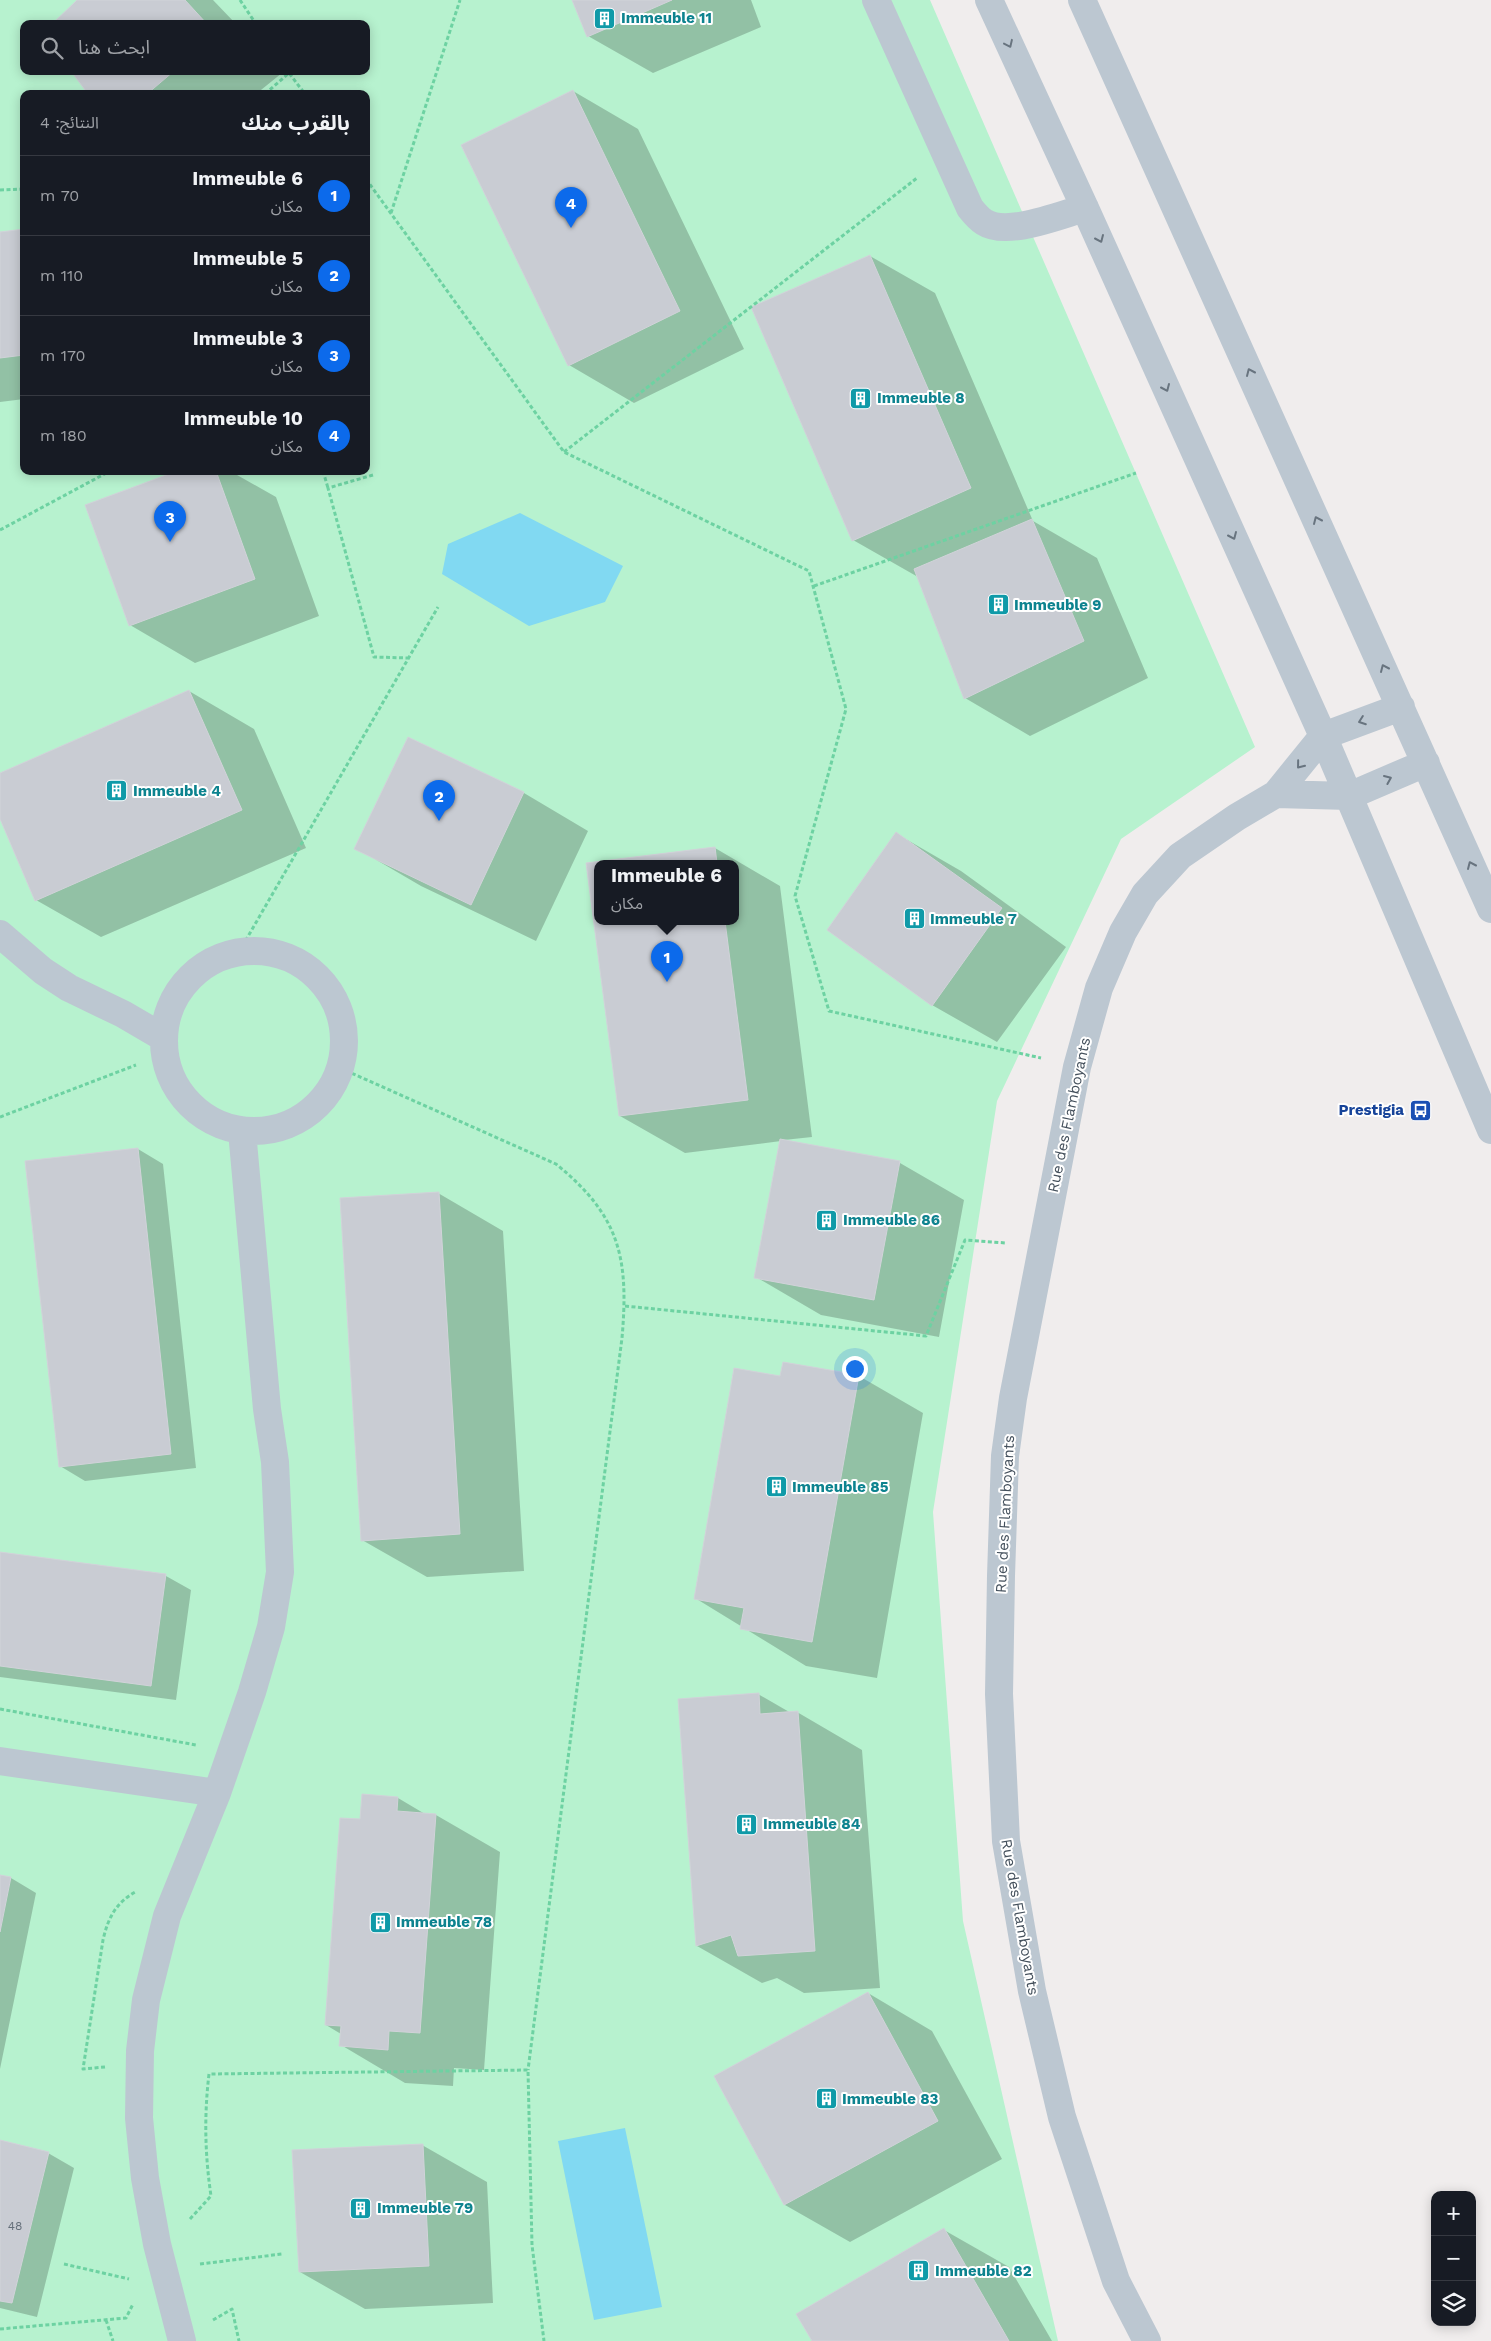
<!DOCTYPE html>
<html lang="ar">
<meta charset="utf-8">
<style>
body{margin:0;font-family:"Work Sans","Noto Sans Arabic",sans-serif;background:#20242c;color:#f1f3f6;direction:rtl}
.controls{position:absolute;right:15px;bottom:15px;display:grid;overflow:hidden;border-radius:10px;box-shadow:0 2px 12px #0003}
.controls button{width:45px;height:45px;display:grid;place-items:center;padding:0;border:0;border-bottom:1px solid #363941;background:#171b24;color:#f1f3f6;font:25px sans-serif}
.you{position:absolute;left:854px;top:1368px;width:18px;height:18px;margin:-12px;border:4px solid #fff;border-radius:50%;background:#1a73e8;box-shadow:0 0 0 8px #1a73e833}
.badge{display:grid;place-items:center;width:32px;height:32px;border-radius:50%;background:#0c6aeb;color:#fff;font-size:16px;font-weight:700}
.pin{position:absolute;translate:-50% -41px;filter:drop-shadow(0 1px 2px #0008)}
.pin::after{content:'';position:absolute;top:26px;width:18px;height:15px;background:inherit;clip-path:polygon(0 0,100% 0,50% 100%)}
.popup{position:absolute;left:594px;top:860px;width:145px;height:65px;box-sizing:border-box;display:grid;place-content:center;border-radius:10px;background:#171b24;filter:drop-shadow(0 1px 4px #0005);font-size:16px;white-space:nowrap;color:#9ea1a6}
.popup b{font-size:19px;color:#f1f3f6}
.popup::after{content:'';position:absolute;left:50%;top:100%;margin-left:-10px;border:10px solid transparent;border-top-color:#171b24}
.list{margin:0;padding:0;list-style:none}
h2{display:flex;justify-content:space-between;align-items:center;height:65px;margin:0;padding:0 20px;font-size:21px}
h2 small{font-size:16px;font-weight:400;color:#9ea1a6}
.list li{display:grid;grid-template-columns:32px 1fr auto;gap:15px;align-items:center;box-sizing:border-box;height:80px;padding:0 20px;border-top:1px solid #363941}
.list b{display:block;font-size:19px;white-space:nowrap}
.list p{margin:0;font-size:16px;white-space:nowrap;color:#9ea1a6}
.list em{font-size:16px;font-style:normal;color:#9ea1a6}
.icon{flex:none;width:28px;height:28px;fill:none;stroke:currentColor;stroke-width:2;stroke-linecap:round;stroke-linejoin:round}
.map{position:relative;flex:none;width:1491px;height:2341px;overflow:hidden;direction:ltr}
.search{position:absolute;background:#171b24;box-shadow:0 2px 12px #0003;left:20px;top:20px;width:350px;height:55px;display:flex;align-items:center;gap:12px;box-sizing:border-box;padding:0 18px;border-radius:10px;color:#9ea1a6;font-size:19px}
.panel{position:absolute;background:#171b24;box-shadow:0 2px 12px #0003;left:20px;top:90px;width:350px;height:385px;border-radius:10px;direction:rtl}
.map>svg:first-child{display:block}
</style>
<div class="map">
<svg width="1491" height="2341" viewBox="0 0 1491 2341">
<rect width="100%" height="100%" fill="#f0eded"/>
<path fill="#b7f2cf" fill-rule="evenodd" d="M0 0H930L1255 747 1121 839 997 1101 933 1512 963 1921 1058 2341H0ZM24 24H366V71H24ZM24 94H366V471H24ZM598 863H736V921H598Z"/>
<path fill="#81d9f2" d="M520 513 623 566 605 602 529 626 442 574 448 544Z
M625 2128 662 2307 594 2320 558 2141Z"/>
<path fill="#0003" fill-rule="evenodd" d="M78 0H213L236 24H54Z
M573 0H751L761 27 653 73 588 36Z
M73 71H280L282 73 256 94H90Z
M573 91 638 129 744 349 634 403 569 365Z
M24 230V399L0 402V233Z
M870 256 935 293 1033 521 1097 558 1148 678 1030 736 965 698 918 577 853 540Z
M180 471H230L276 497 319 616 195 663 130 625Z
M189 691 254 729 306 848 101 937 36 900 0 815V774Z
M409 738 524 793 588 831 536 941 421 886 356 848Z
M897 834 961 871 1066 947 997 1042 932 1005Z
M715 848 780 886 812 1137 784 1140 900 1163 964 1200 939 1337 821 1315 756 1277 781 1141 685 1153 620 1116 588 865ZM598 863H736V921H598Z
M138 1149 163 1164 196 1468 85 1481 60 1466Z
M438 1193 503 1231 524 1571 427 1577 362 1540Z
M859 1376 923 1413 877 1678 806 1666 695 1598 781 1378Z
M0 1554 166 1576 191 1590 176 1700 0 1677Z
M758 1694 791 1713 797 1712 862 1750 880 1988 804 1993 777 1978 762 1983 697 1946Z
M398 1798 425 1814 436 1815 500 1852 484 2070 454 2068 453 2086 405 2083 341 2045V2034L326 2025 361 1821Z
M0 1876 11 1878 36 1893 0 2069Z
M868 1993 932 2031 1002 2159 850 2242 785 2205 716 2076Z
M0 2141 48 2153 74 2168 37 2317 0 2308Z
M422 2145 487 2182 493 2303 365 2309 300 2272Z
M944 2230 1009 2267 1052 2341H813Z"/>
<path fill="#c9ccd3" stroke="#d1d3d9" d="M77 0H185L207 24H52Z
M572 0H672L587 37Z
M71 71H174L147 94H88Z
M573 90 680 311 568 366 461 145Z
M24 229V355L0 358V232Z
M870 255 971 488 852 541 751 307Z
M177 471H216L255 579 129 626 85 505Z
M1032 519 1084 641 964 699 914 569Z
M189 690 242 810 35 901 0 819V773Z
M408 737 524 792 471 905 354 849Z
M896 832 1002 908 932 1006 827 930Z
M715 847 717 863H598V921H725L748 1100 619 1116 586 863Z
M780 1139 900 1161 874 1300 754 1278Z
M138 1148 171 1454 59 1467 25 1161Z
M439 1192 460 1534 361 1541 340 1198Z
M783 1362 859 1375 812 1642 740 1629 744 1608 694 1599 734 1368 780 1376Z
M0 1552 166 1574 151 1686 0 1666Z
M759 1693 760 1714 798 1711 815 1951 738 1956 731 1935 696 1946 678 1699Z
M362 1794 398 1797 397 1811 436 1814 420 2033 389 2031 388 2050 339 2046 341 2026 325 2025 340 1818 360 1819Z
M0 1875 11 1877 0 1932Z
M868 1992 938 2121 784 2205 714 2076Z
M0 2140 49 2152 12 2303 0 2301Z
M423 2144 429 2266 299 2272 292 2150Z
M944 2228 1009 2341H812L796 2314Z"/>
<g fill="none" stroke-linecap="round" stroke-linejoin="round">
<path stroke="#6dd2a2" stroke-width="3" stroke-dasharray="4 2.5" stroke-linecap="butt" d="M240 0 256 24
M265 94 289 73 305 94
M366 179 564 452 809 571 846 709 795 896 829 1011 1041 1058
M0 190 24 189
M391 213 460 0
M564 452 917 178
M323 471 328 488
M373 475 328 488 374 657 408 658
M0 530 110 471
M814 586 1136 473
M239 952 438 607
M340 1068 556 1164C620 1216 629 1258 622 1338L528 2070
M0 1117 136 1065
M625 1306 926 1336 965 1240 1006 1243
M0 1709 196 1745
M105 2067 83 2069 103 1940C108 1918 116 1902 137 1891
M190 2219 211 2196C205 2155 204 2116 209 2074L528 2070 532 2245 544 2341
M64 2264 129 2279
M200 2264 282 2254
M106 2320 113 2341
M213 2320 232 2309 239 2341
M0 2329 126 2318 133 2304"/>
<path stroke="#bcc7d1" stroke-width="28" d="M876 0 970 208C974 213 979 219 984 222 1007 237 1060 215 1085 208
M989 0 1085 208 1323 736 1491 1130
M1082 0 1491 909
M1276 794 1323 736 1401 707
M0 934 43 971 69 988 123 1014 164 1038
M164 1041a90 90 0 1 1 180 0a90 90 0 1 1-180 0Z
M0 1761 217 1793
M182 2341 157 2244 145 2178 139 2118 140 2051 146 2000 167 1916 217 1793 252 1692 271 1627 280 1572 275 1462 267 1409 242 1131
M1147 2341 1116 2281 1062 2117 1032 1991 1006 1841 999 1694 1001 1576 1005 1456 1013 1398 1077 1067 1099 988 1123 932 1145 894 1180 856 1237 817 1276 794 1349 796 1426 763"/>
</g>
<defs><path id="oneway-chevron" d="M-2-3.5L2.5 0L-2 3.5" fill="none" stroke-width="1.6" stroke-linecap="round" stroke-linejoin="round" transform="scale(1.25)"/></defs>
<g stroke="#68747f">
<use href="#oneway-chevron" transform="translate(1009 44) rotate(65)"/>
<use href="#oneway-chevron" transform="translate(1100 239) rotate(66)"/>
<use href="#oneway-chevron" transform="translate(1250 372) rotate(-114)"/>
<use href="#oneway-chevron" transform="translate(1166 388) rotate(66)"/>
<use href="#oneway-chevron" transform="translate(1317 520) rotate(-114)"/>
<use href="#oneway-chevron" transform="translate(1233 536) rotate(66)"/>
<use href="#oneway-chevron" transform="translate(1384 668) rotate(-114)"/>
<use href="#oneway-chevron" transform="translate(1362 721) rotate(160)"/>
<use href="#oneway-chevron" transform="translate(1300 765) rotate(129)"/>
<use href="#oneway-chevron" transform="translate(1388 779) rotate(-23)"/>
<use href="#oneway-chevron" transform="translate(1471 865) rotate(-114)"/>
</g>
<defs>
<symbol id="building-square" viewBox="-11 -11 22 22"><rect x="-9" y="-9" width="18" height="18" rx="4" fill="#0f9aa8" stroke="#fff"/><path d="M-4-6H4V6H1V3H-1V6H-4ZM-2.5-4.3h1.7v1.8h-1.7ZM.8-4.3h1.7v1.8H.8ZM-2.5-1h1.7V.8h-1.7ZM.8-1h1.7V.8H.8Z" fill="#fff"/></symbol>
<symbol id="bus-square" viewBox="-11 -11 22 22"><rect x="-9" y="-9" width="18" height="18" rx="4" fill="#1a4fb4" stroke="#fff"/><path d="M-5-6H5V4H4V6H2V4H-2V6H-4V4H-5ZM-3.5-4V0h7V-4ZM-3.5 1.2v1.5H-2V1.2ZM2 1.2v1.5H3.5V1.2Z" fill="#fff"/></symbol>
</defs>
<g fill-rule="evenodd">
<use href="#building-square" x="592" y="6" width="25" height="25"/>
<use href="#building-square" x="848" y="386" width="25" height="25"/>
<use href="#building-square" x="986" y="592" width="25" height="25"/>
<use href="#building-square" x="104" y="778" width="25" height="25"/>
<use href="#building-square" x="902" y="906" width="25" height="25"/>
<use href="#bus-square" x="1408" y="1098" width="25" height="25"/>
<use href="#building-square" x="814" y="1208" width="25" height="25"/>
<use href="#building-square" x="764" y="1474" width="25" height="25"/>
<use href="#building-square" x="734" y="1812" width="25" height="25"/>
<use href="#building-square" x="368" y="1910" width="25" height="25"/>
<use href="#building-square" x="814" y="2086" width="25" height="25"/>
<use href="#building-square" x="348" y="2196" width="25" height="25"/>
<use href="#building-square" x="906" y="2258" width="25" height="25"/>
</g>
<g text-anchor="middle" stroke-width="4" stroke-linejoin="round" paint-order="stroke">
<g font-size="12" fill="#656f7a">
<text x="15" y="2230">48</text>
</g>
<g font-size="15" font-weight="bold" fill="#0d838f" stroke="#fff" text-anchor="start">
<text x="621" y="23">Immeuble 11</text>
<text x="877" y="403">Immeuble 8</text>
<text x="1014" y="610">Immeuble 9</text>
<text x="133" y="796">Immeuble 4</text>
<text x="930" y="924">Immeuble 7</text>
<text x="843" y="1225">Immeuble 86</text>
<text x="792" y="1492">Immeuble 85</text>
<text x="763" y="1829">Immeuble 84</text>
<text x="396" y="1927">Immeuble 78</text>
<text x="842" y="2104">Immeuble 83</text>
<text x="377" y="2213">Immeuble 79</text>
<text x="935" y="2276">Immeuble 82</text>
</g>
<g font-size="15" font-weight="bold" fill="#164399" stroke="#fff" text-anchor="end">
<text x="1404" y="1115">Prestigia</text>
</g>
<g font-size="15" fill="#44505c" stroke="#fff">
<text transform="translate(1069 1115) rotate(-78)" y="5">Rue des Flamboyants</text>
<text transform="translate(1005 1514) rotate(-87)" y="5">Rue des Flamboyants</text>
<text transform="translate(1020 1917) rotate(80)" y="5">Rue des Flamboyants</text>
</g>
</g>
</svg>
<div class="controls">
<button>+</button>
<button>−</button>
<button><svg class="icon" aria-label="layers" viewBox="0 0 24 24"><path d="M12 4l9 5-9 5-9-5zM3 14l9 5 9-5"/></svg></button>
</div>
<div class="you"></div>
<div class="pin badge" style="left:667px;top:982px">1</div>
<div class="popup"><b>Immeuble 6</b>مكان</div>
<div class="pin badge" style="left:439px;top:821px">2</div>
<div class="pin badge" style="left:170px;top:542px">3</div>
<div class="pin badge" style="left:571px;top:228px">4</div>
<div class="search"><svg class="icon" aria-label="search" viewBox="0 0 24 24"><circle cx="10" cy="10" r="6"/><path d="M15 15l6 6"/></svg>ابحث هنا</div>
<section class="panel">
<h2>بالقرب منك<small>النتائج: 4</small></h2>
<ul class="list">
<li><span class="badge">1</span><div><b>Immeuble 6</b><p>مكان</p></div><em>70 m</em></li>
<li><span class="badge">2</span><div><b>Immeuble 5</b><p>مكان</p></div><em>110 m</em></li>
<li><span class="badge">3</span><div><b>Immeuble 3</b><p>مكان</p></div><em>170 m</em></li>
<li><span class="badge">4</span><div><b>Immeuble 10</b><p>مكان</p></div><em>180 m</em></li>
</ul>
</section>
</div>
